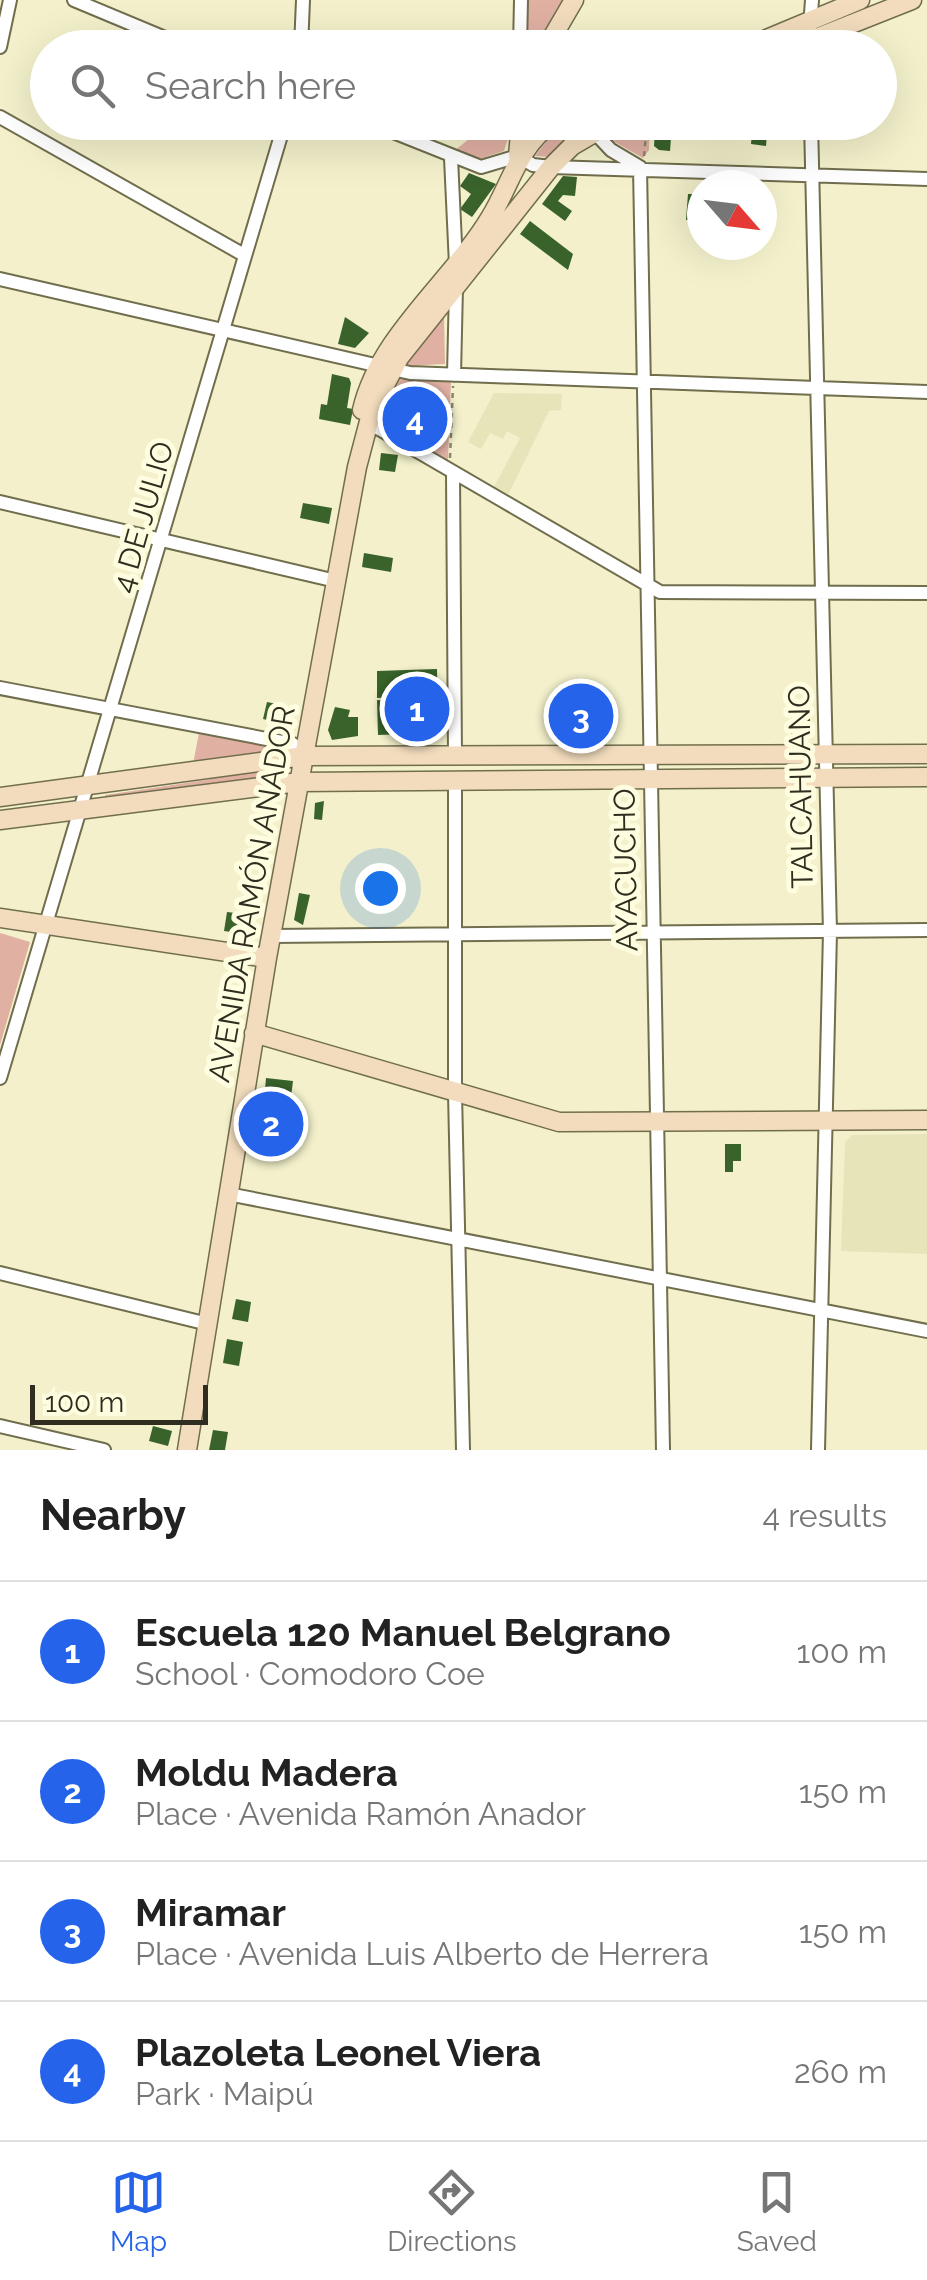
<!DOCTYPE html>
<meta charset="utf-8">
<style>
body{margin:0;font-family:Raleway,sans-serif;background:#f2f2f2;color:#222}
.compass{position:absolute;left:687px;top:170px;width:90px;height:90px;border-radius:50%;background:#fff;box-shadow:0 10px 40px #0002;rotate:118deg}
.scale{position:absolute;left:30px;bottom:25px;width:178px;box-sizing:border-box;padding-left:10px;border:5px solid #2e2d1f;border-top:0;font-size:28px;line-height:35px;white-space:nowrap;color:#2e2d1f;-webkit-text-stroke:8px #fffddf;paint-order:stroke}
.you{position:absolute;left:380px;top:888px;width:35px;height:35px;margin:-25px;border:8px solid #fff;border-radius:50%;background:#1a73e8;box-shadow:0 0 0 15px #1a73e833}
.badge{display:grid;place-items:center;width:65px;height:65px;border-radius:50%;background:#2563eb;color:#fff;font-size:32px;font-weight:700}
.pin{position:absolute;translate:-50% -50%;border:5px solid #fff;box-shadow:0 2px 10px #0006}
.list{margin:0;padding:0;list-style:none}
h2{display:flex;justify-content:space-between;align-items:center;height:130px;margin:0;padding:0 40px;font-size:42px}
h2 small{font-size:32px;font-weight:400;color:#767676}
.list li{display:grid;grid-template-columns:65px 1fr auto;gap:30px;align-items:center;box-sizing:border-box;height:140px;padding:0 40px;border-top:2px solid #e0e0e0}
.list b{display:block;font-size:38px;white-space:nowrap}
.list p{margin:0;font-size:32px;white-space:nowrap;color:#767676}
.list em{font-size:32px;font-style:normal;color:#767676}
.icon{flex:none;width:55px;height:55px;fill:none;stroke:currentColor;stroke-width:2;stroke-linecap:round;stroke-linejoin:round}
.map{position:relative;flex:none;width:927px;height:1450px;overflow:hidden}
.search{position:absolute;background:#fff;box-shadow:0 10px 40px #0002;left:30px;right:30px;top:30px;height:110px;display:flex;align-items:center;gap:25px;box-sizing:border-box;padding:0 35px;border-radius:55px;color:#767676;font-size:38px}
.sheet{height:690px;background:#fff}
nav{display:flex;justify-content:space-around;align-items:center;box-sizing:border-box;height:140px;border-top:2px solid #e0e0e0;background:#fff;font-size:28px;color:#767676}
nav a{display:grid;justify-items:center;gap:5px}
nav .on{color:#2563eb}
.map>svg:first-child{display:block}
</style>
<div class="map">
<svg width="927" height="1450" viewBox="0 0 927 1450">
<rect width="100%" height="100%" fill="#f3f0cb"/>
<path fill="#e7e4b9" d="M494 393 562 394 561 410 549 411 508 495 494 487 520 438 507 431 503 439 490 433 481 449 468 442Z
M437 669 438 734 431 740 396 741 395 670Z
M927 1134V1254L841 1251 845 1142 852 1135Z"/>
<path fill="#e0b0a3" d="M528 0H566L543 47 528 48Z
M569 122 579 125 578 133 550 157 535 156 555 130Z
M489 123H513L504 151 479 159 454 151Z
M631 123H650L649 150 643 158 613 141 614 130Z
M444 316 445 364 405 366 438 320Z
M398 379 451 381 448 460 379 421Z
M199 733 285 748V751L193 764Z
M284 762 286 775 106 801 105 795 206 780Z
M0 933 30 942 0 1045Z"/>
<path fill="#39632b" d="M671 122H677L682 133 671 138 670 151 659 150 654 146 655 130Z
M753 122H768L766 146 751 144Z
M469 173 496 184 472 217 460 209 471 194 460 186Z
M563 176 577 177 575 196 563 195 558 201 572 211 565 221 542 204Z
M688 194H702V221L686 220Z
M530 221 573 254 568 270 520 234Z
M345 317 369 333 355 348 338 344Z
M332 374 349 378 351 383 347 408 353 409 350 425 319 419 321 404 327 405Z
M381 453 398 455 395 472 379 470Z
M303 503 332 508 329 524 300 518Z
M364 553 393 558 391 572 362 567Z
M437 669 438 733 378 735 377 700 396 702V715L385 714 386 722 396 717 422 718V689L396 688V697L377 698V671Z
M267 702 292 707 288 725 263 719Z
M576 703H587L586 729H575Z
M335 707 350 710 348 717H358V736L332 740 328 730Z
M791 715H810V739H791Z
M324 801 322 820 314 819 315 803Z
M299 893 310 895 303 925 294 920Z
M227 912 253 915 251 935 224 931Z
M266 1078 293 1081 291 1097 283 1096 277 1136 261 1134Z
M725 1144H741V1161H733V1172H725Z
M236 1299 251 1302 248 1322 232 1319Z
M227 1339 243 1342 239 1366 223 1363Z
M153 1426 172 1431 168 1446 149 1441Z
M213 1430 228 1432 225 1450H209Z"/>
<g fill="none" stroke-linecap="round" stroke-linejoin="round">
<defs>
<path id="street" d="M74 0 189 48
M810 27 812 0
M0 47 10 0
M301 48 303 0
M520 48 521 0
M0 117 244 255
M368 122 481 167 518 156 533 165 551 167 927 179
M811 122 830 932 818 1450
M594 132 611 150 638 166
M451 158 456 265
M640 167 663 1450
M0 279 410 373 927 392
M454 375 456 287
M369 423 660 592 927 593
M453 473 455 757
M0 502 336 581
M0 688 293 744 304 756
M455 781V1093L463 1450
M271 936 927 930
M0 1078 285 122
M228 1194 927 1331
M0 1273 208 1324
M0 1426 104 1450"/>
<path id="secondary" d="M546 48 574 0
M745 48 860 0
M791 48 912 0
M518 156 521 122
M362 410C379 336 452 281 490 218 512 182 517 148 553 122
M0 797 304 756 927 754
M0 820 299 782 927 777
M0 918 267 958
M254 1033 559 1122 927 1120
M187 1450 267 958 357 467 372 410 399 358 551 167 572 146 613 122"/>
</defs>
<use href="#street" stroke="#706e4d" stroke-width="16"/>
<use href="#secondary" stroke="#706e4d" stroke-width="21"/>
<path stroke="#8a886f" stroke-width="2.5" stroke-dasharray="5 5" stroke-linecap="butt" d="M644 156 647 122
M450 458 453 386"/>
<use href="#street" stroke="#fff" stroke-width="12"/>
<use href="#secondary" stroke="#f2dcbd" stroke-width="18"/>
</g>
<g text-anchor="middle" stroke-width="10" stroke-linejoin="round" paint-order="stroke">
<g font-size="30" fill="#2e2d1f" stroke="#fffddf">
<text transform="translate(143 517) rotate(-74)" y="10">4 DE JULIO</text>
<text transform="translate(801 787) rotate(-91)" y="10">TALCAHUANO</text>
<text transform="translate(626 870) rotate(-91)" y="10">AYACUCHO</text>
<text transform="translate(252 894) rotate(-80)" y="10">AVENIDA RAMÓN ANADOR</text>
</g>
</g>
</svg>
<svg class="compass" viewBox="-18 -18 36 36"><path d="M0-13l5 13h-10z" fill="#e53935"/><path d="M0 13l5-13h-10z" fill="#767676"/></svg>
<div class="scale">100 m</div>
<div class="you"></div>
<div class="pin badge" style="left:417px;top:709px">1</div>
<div class="pin badge" style="left:271px;top:1124px">2</div>
<div class="pin badge" style="left:581px;top:716px">3</div>
<div class="pin badge" style="left:415px;top:419px">4</div>
<div class="search"><svg class="icon" aria-label="search" viewBox="0 0 24 24"><circle cx="10" cy="10" r="6"/><path d="M15 15l6 6"/></svg>Search here</div>
</div>
<section class="sheet">
<h2>Nearby<small>4 results</small></h2>
<ul class="list">
<li><span class="badge">1</span><div><b>Escuela 120 Manuel Belgrano</b><p>School · Comodoro Coe</p></div><em>100 m</em></li>
<li><span class="badge">2</span><div><b>Moldu Madera</b><p>Place · Avenida Ramón Anador</p></div><em>150 m</em></li>
<li><span class="badge">3</span><div><b>Miramar</b><p>Place · Avenida Luis Alberto de Herrera</p></div><em>150 m</em></li>
<li><span class="badge">4</span><div><b>Plazoleta Leonel Viera</b><p>Park · Maipú</p></div><em>260 m</em></li>
</ul>
</section>
<nav>
<a class="on"><svg class="icon" aria-label="map" viewBox="0 0 24 24"><path d="M3 6l6-2 6 2 6-2v14l-6 2-6-2-6 2zM9 4v14M15 6v14"/></svg>Map</a>
<a><svg class="icon" aria-label="directions" viewBox="0 0 24 24"><path d="M12 3l9 9-9 9-9-9zM9 14v-3h6M13 9l2 2-2 2"/></svg>Directions</a>
<a><svg class="icon" aria-label="saved" viewBox="0 0 24 24"><path d="M7 4h10v16l-5-4-5 4z"/></svg>Saved</a>
</nav>
